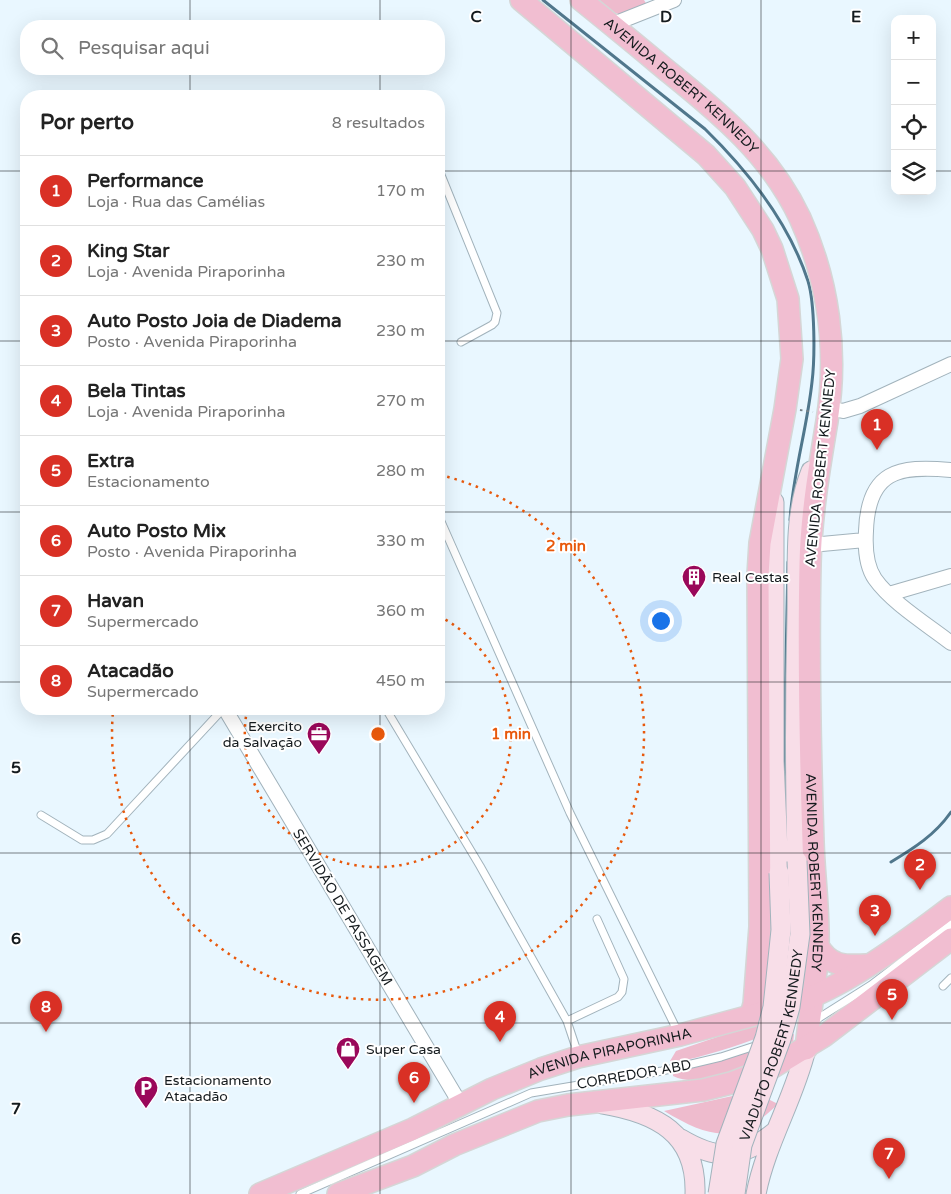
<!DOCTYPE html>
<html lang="pt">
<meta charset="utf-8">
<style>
body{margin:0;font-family:"Varela Round",sans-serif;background:#f2f2f2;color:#222}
.controls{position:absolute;right:15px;top:15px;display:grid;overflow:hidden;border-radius:10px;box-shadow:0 5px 20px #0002}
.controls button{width:45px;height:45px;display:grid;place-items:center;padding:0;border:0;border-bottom:1px solid #e0e0e0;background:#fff;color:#222;font:25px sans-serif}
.you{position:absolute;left:660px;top:620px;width:18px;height:18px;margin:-12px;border:4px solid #fff;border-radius:50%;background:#1a73e8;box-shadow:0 0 0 8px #1a73e833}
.badge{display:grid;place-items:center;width:32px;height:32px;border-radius:50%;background:#d93025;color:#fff;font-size:16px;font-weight:700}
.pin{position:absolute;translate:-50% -41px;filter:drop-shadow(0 1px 2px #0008)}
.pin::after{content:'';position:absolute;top:26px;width:18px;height:15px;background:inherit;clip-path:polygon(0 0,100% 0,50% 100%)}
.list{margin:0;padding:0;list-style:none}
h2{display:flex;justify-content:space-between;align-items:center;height:65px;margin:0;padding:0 20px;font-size:21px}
h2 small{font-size:16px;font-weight:400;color:#767676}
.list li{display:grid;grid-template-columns:32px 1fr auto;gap:15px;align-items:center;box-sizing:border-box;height:70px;padding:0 20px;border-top:1px solid #e0e0e0}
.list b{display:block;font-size:19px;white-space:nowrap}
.list p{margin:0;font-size:16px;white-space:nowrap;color:#767676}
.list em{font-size:16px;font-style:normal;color:#767676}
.icon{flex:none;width:28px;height:28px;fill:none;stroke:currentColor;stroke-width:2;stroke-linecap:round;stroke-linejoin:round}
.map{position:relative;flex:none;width:951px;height:1194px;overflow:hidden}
.search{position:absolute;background:#fff;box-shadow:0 5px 20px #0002;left:20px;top:20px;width:425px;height:55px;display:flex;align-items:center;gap:12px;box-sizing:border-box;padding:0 18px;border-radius:20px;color:#767676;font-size:19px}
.panel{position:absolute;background:#fff;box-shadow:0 5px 20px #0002;left:20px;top:90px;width:425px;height:625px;border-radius:20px}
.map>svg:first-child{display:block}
</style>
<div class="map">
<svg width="951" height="1194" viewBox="0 0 951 1194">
<rect width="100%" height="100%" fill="#e9f7ff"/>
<path fill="#eebbcd" d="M594 0H644L647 5C619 18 620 18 594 0Z
M796 1012 795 1023C755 1040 716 1054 673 1063L670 1061 676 1051C716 1037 756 1024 796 1012Z
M794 1034 793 1043C764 1059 706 1092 673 1076V1073L718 1061Z
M737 1095 766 1098 778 1104C736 1145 711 1139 664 1111Z"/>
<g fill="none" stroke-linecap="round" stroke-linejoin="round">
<path stroke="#50778c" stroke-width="3" d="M543 0 705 129C748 171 789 223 808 281 815 304 815 358 812 382 807 429 793 473 790 520
M786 823 784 758 788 562
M891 862C914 848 935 835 951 812"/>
<defs>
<path id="lane" d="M439 170 497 313 495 322 492 325 461 342
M439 517 570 813 678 1032
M386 709 480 866 567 1021 578 1054
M41 815 82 840H93L107 834 223 709
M943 986 951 978
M567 1021 618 997 622 992 624 979 597 919
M814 1021 871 985 951 924
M300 1194 531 1093 662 1071 721 1057 761 1044"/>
<path id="street" d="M611 25 674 0
M828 408 843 411 860 406 951 364
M951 470C898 465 868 471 866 531 865 547 866 566 875 579 892 603 928 625 951 643
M811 545 865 540
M889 594 951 576
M225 709 461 1105"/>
<path id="secondary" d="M774 502V761L779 873
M797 861C795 779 795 697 797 614 798 568 793 515 811 471
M602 1104C656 1113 697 1133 695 1194
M681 1139C720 1162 741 1159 776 1131
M756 1194C766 1143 794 1099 806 1049"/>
<g id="primary">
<path d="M521 0 706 155 735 187 763 230 772 249 788 299 792 359 785 409 760 543 758 575 760 927 754 1004 751 1015"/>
<path id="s1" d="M581 0C611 24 641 49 670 73 722 115 771 156 800 218 829 282 838 352 827 421 819 469 811 516 810 564 808 657 810 750 813 842 814 876 819 911 818 946 817 980 809 1015 806 1049"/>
<path d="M818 946C830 967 845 966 867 965"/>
<path d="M801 1001C850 983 909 939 951 907"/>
<path id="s2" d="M260 1194 413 1129 492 1089 541 1069 578 1057 680 1035 765 1012"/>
<path d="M338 1194 413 1166 454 1145 538 1111 568 1105 703 1090 731 1083 773 1067 824 1036 951 939"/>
</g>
</defs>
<use href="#lane" stroke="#a2b3bc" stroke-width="9"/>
<use href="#street" stroke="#a2b3bc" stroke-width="16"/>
<use href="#secondary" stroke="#a2b3bc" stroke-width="21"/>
<use href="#primary" stroke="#d5d6d6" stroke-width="24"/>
<path stroke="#778187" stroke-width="2" stroke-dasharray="2.5 4" stroke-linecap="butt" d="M800 410 813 412"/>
<use href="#lane" stroke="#fff" stroke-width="7"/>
<use href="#street" stroke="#fff" stroke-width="14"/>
<use href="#secondary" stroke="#f8dee8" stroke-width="19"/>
<use href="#primary" stroke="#f1bed1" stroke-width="21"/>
<defs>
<g id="secondary-bridge">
<path d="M718 1194 726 1144 765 1038 773 1007 781 930 779 873"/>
<path id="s3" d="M735 1194 742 1145 781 1039 790 1007 800 934 797 861"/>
</g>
</defs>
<use href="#secondary-bridge" stroke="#a2b3bc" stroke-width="21" stroke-linecap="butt"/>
<use href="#secondary-bridge" stroke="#f8dee8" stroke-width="19"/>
</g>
<path fill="none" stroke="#151b1e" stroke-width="1" stroke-opacity="0.55" d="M190 0V26M380 0V26M571 0V1194M761 0V1194M190 69V96M380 69V96M0 171H26M439 171H895M932 171H951M0 341H26M439 341H951M0 512H26M439 512H951M0 682H26M439 682H951M190 709V1194M380 709V1194M0 853H951M0 1023H951"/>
<g fill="none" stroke="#e8590c" stroke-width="2.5" stroke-dasharray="2.5 5">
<path d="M439 616A133 133 0 1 1 247 710"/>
<path d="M440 475A266 266 0 1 1 113 711"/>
</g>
<defs>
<symbol id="building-pin" viewBox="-11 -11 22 30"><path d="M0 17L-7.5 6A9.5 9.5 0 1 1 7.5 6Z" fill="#9a085a" stroke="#fff"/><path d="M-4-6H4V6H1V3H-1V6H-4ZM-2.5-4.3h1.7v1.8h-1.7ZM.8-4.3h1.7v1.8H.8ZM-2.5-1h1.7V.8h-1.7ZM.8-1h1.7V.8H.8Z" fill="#fff"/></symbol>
<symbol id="office-pin" viewBox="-11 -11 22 30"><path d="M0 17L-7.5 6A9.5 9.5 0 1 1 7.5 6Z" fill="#9a085a" stroke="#fff"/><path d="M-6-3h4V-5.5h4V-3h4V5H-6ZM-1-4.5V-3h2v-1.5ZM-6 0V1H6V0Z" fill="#fff"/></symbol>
<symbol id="shop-pin" viewBox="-11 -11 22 30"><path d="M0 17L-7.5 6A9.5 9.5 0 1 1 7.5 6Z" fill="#9a085a" stroke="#fff"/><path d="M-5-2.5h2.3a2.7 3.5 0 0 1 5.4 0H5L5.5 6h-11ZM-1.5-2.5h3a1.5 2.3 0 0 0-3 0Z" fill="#fff"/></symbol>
<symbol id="parking-pin" viewBox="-11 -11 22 30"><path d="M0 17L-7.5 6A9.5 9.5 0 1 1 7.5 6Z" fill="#9a085a" stroke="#fff"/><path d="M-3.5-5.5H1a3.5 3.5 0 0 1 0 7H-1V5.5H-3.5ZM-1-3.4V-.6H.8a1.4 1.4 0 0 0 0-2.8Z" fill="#fff"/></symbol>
</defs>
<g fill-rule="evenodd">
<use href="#building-pin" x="680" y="563" width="28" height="38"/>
<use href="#office-pin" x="305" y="720" width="28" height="38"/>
<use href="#shop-pin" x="334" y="1035" width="28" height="38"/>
<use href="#parking-pin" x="132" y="1074" width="28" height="38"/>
</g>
<g text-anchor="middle" stroke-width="4" stroke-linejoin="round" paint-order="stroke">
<g font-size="14" fill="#151b1e" stroke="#fff">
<text dy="5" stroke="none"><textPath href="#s1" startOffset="132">AVENIDA ROBERT KENNEDY</textPath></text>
<text transform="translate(820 468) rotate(-84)" y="5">AVENIDA ROBERT KENNEDY</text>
<text dy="5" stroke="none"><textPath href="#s1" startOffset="972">AVENIDA ROBERT KENNEDY</textPath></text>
<text transform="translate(343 907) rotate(59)" y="5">SERVIDÃO DE PASSAGEM</text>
<text dy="5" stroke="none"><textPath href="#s3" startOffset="154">VIADUTO ROBERT KENNEDY</textPath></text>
<text dy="5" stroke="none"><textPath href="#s2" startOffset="378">AVENIDA PIRAPORINHA</textPath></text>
<text transform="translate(634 1074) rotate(-10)" y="5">CORREDOR ABD</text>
</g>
<g font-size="14" fill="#151b1e" stroke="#fff" text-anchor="start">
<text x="712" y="582">Real Cestas</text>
<text x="302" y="731" text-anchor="end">Exercito<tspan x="302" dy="16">da Salvação</tspan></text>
<text x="366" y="1054">Super Casa</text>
<text x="164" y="1085">Estacionamento<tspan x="164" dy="16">Atacadão</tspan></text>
</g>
</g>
<g font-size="16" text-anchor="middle" font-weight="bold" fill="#151b1e" stroke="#fff" stroke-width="4" stroke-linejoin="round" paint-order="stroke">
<text x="476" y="22">C</text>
<text x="666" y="22">D</text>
<text x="856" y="22">E</text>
<text x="16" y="773">5</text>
<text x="16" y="944">6</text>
<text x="16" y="1114">7</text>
</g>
<circle cx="378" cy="734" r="8" fill="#e8590c" stroke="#fff" stroke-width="2.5"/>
<g font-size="15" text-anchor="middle" font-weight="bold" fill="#e8590c" stroke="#fff" stroke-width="4" stroke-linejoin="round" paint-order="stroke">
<text x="566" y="551">2 min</text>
<text x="511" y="739">1 min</text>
</g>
</svg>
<div class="controls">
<button>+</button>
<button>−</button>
<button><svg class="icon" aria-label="locate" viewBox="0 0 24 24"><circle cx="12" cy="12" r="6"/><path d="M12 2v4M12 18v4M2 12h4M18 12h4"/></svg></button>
<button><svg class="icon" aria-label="layers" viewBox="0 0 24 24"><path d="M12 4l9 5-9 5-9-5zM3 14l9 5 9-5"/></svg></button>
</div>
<div class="you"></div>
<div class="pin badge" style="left:877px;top:450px">1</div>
<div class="pin badge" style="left:920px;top:890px">2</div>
<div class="pin badge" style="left:875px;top:936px">3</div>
<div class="pin badge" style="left:500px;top:1042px">4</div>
<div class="pin badge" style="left:892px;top:1020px">5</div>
<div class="pin badge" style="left:414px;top:1103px">6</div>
<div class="pin badge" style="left:889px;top:1179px">7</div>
<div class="pin badge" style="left:46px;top:1032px">8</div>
<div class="search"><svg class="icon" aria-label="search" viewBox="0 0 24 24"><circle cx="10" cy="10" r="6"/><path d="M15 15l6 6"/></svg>Pesquisar aqui</div>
<section class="panel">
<h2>Por perto<small>8 resultados</small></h2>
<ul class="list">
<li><span class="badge">1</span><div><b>Performance</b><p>Loja · Rua das Camélias</p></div><em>170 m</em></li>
<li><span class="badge">2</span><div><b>King Star</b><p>Loja · Avenida Piraporinha</p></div><em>230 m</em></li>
<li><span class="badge">3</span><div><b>Auto Posto Joia de Diadema</b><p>Posto · Avenida Piraporinha</p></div><em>230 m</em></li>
<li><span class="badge">4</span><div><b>Bela Tintas</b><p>Loja · Avenida Piraporinha</p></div><em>270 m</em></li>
<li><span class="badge">5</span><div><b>Extra</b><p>Estacionamento</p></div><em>280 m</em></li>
<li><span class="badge">6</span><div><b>Auto Posto Mix</b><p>Posto · Avenida Piraporinha</p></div><em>330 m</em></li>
<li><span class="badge">7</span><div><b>Havan</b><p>Supermercado</p></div><em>360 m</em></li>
<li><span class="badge">8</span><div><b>Atacadão</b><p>Supermercado</p></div><em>450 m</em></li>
</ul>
</section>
</div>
